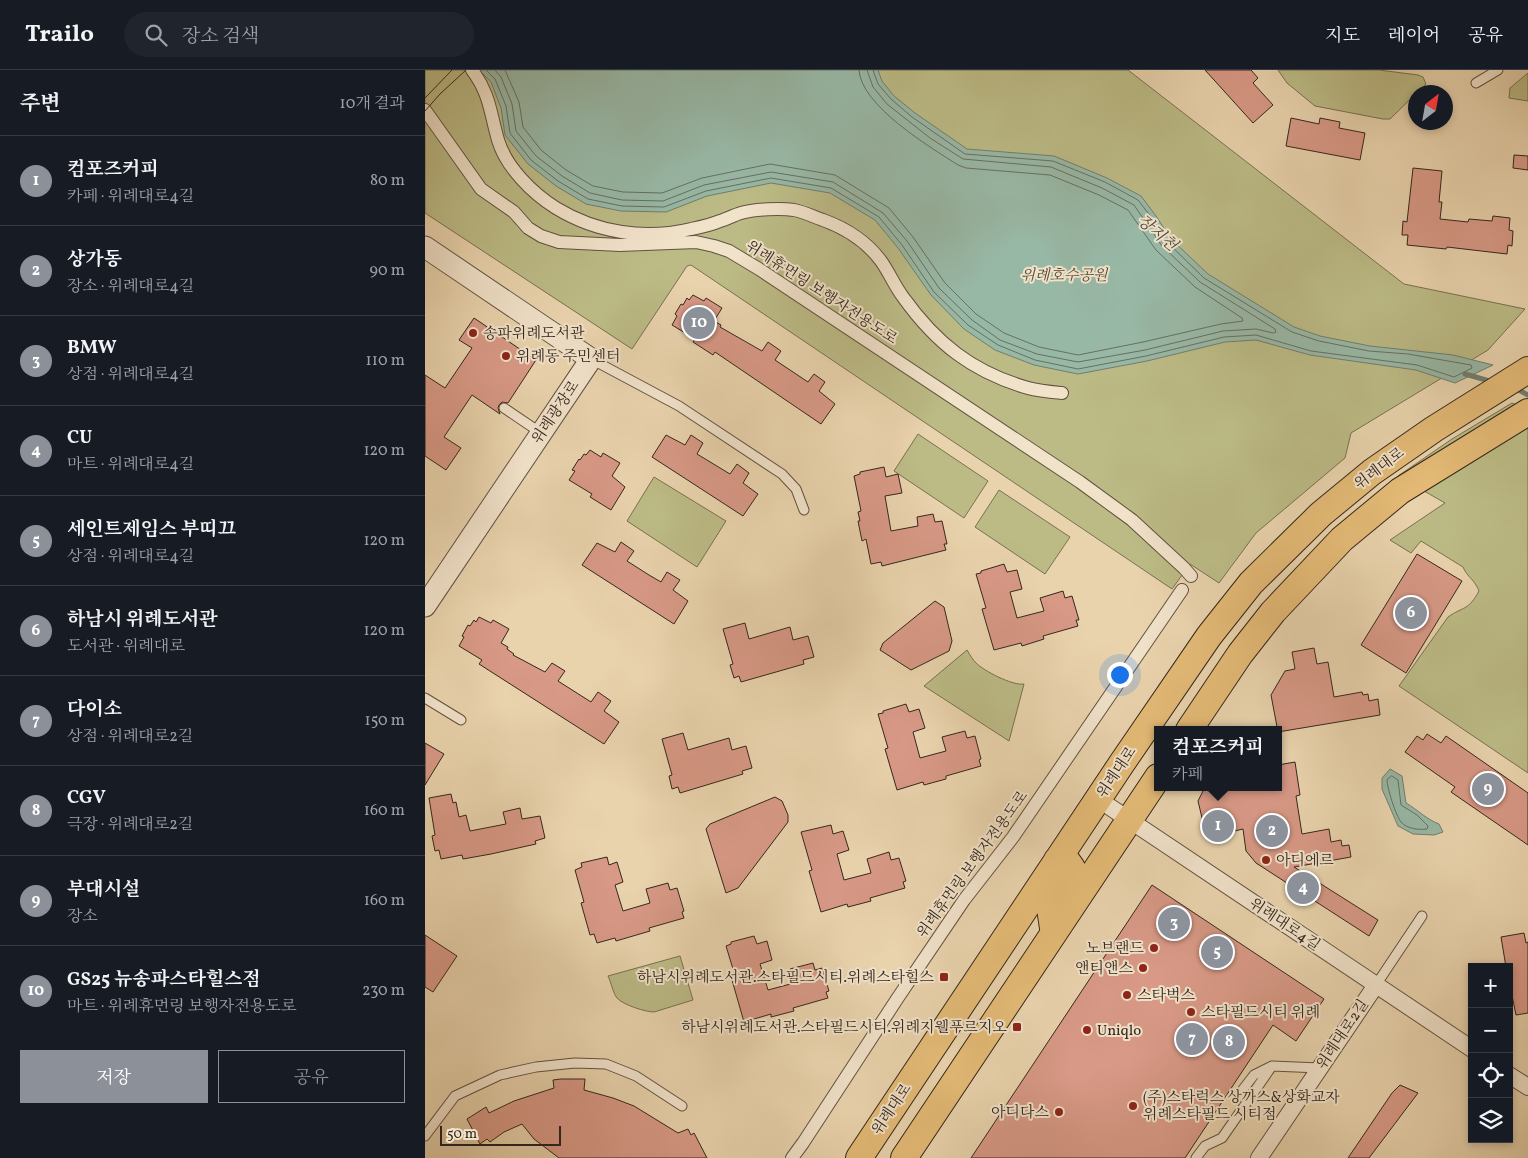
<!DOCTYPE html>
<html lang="ko">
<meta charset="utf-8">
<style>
body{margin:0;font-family:Vollkorn,"Noto Serif KR",serif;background:#20242c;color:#f1f3f6}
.controls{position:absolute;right:15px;bottom:15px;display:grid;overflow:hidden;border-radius:0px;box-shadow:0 2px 8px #0003}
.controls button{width:45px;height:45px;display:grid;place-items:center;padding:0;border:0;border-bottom:1px solid #363941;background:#171b24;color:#f1f3f6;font:25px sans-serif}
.compass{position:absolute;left:983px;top:15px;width:45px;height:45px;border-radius:50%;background:#171b24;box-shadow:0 2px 8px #0003;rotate:31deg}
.scale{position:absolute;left:15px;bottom:12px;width:121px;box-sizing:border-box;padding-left:5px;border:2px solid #34271c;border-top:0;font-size:14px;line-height:18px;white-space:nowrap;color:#34271c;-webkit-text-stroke:4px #f1e2ca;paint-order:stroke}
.you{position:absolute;left:694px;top:604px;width:18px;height:18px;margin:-12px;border:4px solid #fff;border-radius:50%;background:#1a73e8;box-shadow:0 0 0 8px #1a73e833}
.badge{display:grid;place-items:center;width:32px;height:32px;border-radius:50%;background:#8c9099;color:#fff;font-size:16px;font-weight:700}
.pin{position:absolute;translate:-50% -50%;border:2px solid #fff;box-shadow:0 1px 5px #0006}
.popup{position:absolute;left:729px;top:656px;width:128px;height:65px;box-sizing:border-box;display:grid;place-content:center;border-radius:0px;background:#171b24;filter:drop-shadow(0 1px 4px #0005);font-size:16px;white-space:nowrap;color:#9ea1a6}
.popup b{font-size:19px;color:#f1f3f6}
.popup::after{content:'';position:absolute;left:50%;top:100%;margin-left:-10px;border:10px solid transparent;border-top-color:#171b24}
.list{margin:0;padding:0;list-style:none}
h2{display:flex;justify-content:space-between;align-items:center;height:65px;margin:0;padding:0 20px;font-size:21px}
h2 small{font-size:16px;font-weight:400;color:#9ea1a6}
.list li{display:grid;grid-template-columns:32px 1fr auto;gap:15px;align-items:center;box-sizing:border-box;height:90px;padding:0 20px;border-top:1px solid #363941}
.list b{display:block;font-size:19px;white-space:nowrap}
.list p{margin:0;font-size:16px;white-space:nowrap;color:#9ea1a6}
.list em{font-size:16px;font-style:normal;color:#9ea1a6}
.actions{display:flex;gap:10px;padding:15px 20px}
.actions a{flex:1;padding:11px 0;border:1px solid #8c9099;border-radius:0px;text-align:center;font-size:18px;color:#8c9099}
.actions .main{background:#8c9099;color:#fff}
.icon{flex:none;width:28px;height:28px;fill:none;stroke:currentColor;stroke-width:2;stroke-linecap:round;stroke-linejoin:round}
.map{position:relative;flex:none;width:1103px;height:1088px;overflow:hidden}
header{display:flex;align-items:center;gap:30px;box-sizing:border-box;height:70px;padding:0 25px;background:#171b24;border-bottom:1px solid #363941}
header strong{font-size:24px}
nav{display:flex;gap:28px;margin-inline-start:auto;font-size:18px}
.search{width:350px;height:45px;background:#20242c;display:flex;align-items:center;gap:12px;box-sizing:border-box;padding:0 18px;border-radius:28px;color:#9ea1a6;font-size:19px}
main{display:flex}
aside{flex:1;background:#171b24}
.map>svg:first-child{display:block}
</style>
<header>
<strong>Trailo</strong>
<div class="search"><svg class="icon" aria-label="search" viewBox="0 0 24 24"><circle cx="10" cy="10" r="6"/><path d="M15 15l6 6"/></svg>장소 검색</div>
<nav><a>지도</a><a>레이어</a><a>공유</a></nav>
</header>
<main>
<aside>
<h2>주변<small>10개 결과</small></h2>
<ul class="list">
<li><span class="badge">1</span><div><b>컴포즈커피</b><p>카페 · 위례대로4길</p></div><em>80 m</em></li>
<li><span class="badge">2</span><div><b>상가동</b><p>장소 · 위례대로4길</p></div><em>90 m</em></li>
<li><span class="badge">3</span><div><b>BMW</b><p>상점 · 위례대로4길</p></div><em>110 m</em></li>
<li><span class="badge">4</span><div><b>CU</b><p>마트 · 위례대로4길</p></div><em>120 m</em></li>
<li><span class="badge">5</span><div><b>세인트제임스 부띠끄</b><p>상점 · 위례대로4길</p></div><em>120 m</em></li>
<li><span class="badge">6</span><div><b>하남시 위례도서관</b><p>도서관 · 위례대로</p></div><em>120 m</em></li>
<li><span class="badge">7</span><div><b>다이소</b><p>상점 · 위례대로2길</p></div><em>150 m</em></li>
<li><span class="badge">8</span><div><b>CGV</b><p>극장 · 위례대로2길</p></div><em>160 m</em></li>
<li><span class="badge">9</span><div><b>부대시설</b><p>장소</p></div><em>160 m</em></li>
<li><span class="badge">10</span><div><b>GS25 뉴송파스타힐스점</b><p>마트 · 위례휴먼링 보행자전용도로</p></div><em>230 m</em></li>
</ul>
<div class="actions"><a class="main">저장</a><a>공유</a></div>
</aside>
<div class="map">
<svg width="1103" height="1088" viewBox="0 0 1103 1088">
<rect width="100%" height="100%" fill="#e9d3ad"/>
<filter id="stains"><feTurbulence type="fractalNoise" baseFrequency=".004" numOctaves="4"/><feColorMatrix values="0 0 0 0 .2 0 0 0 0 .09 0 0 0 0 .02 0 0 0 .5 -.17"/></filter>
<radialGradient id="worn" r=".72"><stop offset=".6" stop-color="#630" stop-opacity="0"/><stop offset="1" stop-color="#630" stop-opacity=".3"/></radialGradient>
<path fill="#bcbb86" stroke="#787151" d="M0 0H703L979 214 1100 239 1063 280 926 363 920 388 831 463 794 513 765 494 747 519 266 195 262 196 207 279 0 143Z
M853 0H954L993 5 998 7 1001 14 965 49H958L890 36 862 13Z
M1103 3V31L1084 28 1085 18Z
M1087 333 1103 340V703L974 616 1023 547C1039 536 1043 541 1054 521 1050 510 1042 507 1038 497L996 471 986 483 965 470 1020 433 973 406 1027 369Z
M493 364 563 411 539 448 469 401Z
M229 407 301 451 272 497 202 451Z
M574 420 645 467 620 504 550 457Z
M542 580C545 585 548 590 551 593 559 601 588 616 599 614L584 671 499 616Z
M255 886 268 930 229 942C221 942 198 935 192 928 188 923 186 912 183 906Z"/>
<path fill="#98b8a6" stroke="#707e6f" d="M54 0H453L457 11 469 26 490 43 542 79 629 86 682 108 716 126 731 146 746 169 783 204 869 257 895 266 945 276 1028 285 1068 295 1030 313 991 300 885 285 831 270 800 272 722 291 653 304 609 295 570 280 539 259 506 225 473 178 450 150 405 123 346 113 282 126 241 142 196 141 161 134 131 116 103 94 80 65 76 38 66 12Z
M965 699 977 706 981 733C993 740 1001 749 1014 754L1018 762 1009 765 988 764 973 756 957 719V708Z"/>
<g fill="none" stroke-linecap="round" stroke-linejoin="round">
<path stroke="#667061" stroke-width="1" d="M61 0 70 9 81 36 85 63 106 90 133 111 163 129 197 136 239 137 281 121 346 108 406 118 454 147 477 175 509 222 543 255 573 275 610 290 653 299 721 286 799 267 831 265 886 281 992 295 1029 307 1047 298 1046 295 983 284 944 281 894 271 867 262 779 208 742 172 727 148 713 130 680 112 628 91 540 84 487 47 466 29 453 14 448 0
M70 0 76 7 87 34 91 61 111 86 137 106 165 123 197 130 238 131 279 115 346 102 408 112 458 143 482 171 514 218 547 250 575 270 612 284 653 292 720 280 798 261 831 259 848 263 851 262 850 259 775 212 737 176 709 135 677 118 626 97 538 89 505 68 462 34 448 17 442 0
M80 0 94 32 98 57 116 80 141 100 168 116 198 122 237 123 277 108 345 94 410 105 464 138 488 167 520 213 551 244 579 263 614 277 653 285 718 272 796 254 818 251 817 248 770 217 731 180 703 140 674 125 625 105 541 98 533 95C505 77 436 36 434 0
M967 706 973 710 976 735 992 745 1003 756 1002 759C994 760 982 759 976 752 971 746 962 718 962 710Z"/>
<path stroke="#707e6f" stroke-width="5" d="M1040 304 1068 312
M1090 318 1103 325"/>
</g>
<path fill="#d89986" stroke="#34271c" d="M780 0H826L833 8 828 13 848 35 828 53Z
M866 48 894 54 895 48 915 52 914 58 940 63 935 90 861 76Z
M1089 85 1103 86V100L1088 98Z
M988 98 1017 101 1014 132H1017L1015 149 1043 152 1044 149 1067 151 1068 146 1085 148 1084 160 1088 161 1087 176 1083 175 1082 184 1022 177 1021 179 982 175 983 165H977L978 151 982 152Z
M268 225 279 231 281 228 297 238 289 251 296 255 295 257 337 281 343 272 356 281 350 290 383 312 389 304 400 312 394 321 410 334 396 354 290 282 288 285 268 272 270 269 247 255 252 246 250 244 256 234 258 235 262 228 264 230Z
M49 248 111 290 83 333 77 332 74 335 73 338 75 344 47 325 19 367 36 378 21 400 0 386V305L20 318 47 278 34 270Z
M241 365 260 375 266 365 278 373 272 384 305 404 312 394 324 403 318 413 333 424 318 446 227 387Z
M165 380 176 387 178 383 195 393 187 406 200 417 186 440 165 427 167 424 144 410 150 401 147 400 154 389 155 390 159 384 161 385Z
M459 397 461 407 473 404 477 423 460 426 466 461 493 456 492 447 508 444 510 452 517 451 522 474H519L521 480 457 496 456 492 446 494 441 469 437 471 433 451H435L433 442 436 441 429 406 435 404V402Z
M196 472 209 481 202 491 224 505 236 512 242 502 255 510 248 520 263 531 249 554 157 495 172 473 190 482Z
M992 484 1037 511 981 603 936 575Z
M579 494 582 502 592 500 597 519 585 522 592 548 619 541 615 528 638 521 640 528 647 526 654 550H651L653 556 618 566 619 569 597 576 596 573 569 580 557 539 561 538 551 504 556 503V501Z
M510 531 519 537 527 571 524 581 486 600 455 580 458 573Z
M54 547 66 553 68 550 84 559 76 573 83 577 82 579 89 584 88 585 120 602 127 593 140 601 133 611 166 632 173 622 186 631 179 641 194 652 179 674 54 594 57 590 34 576 39 567 37 566 43 555 45 556 49 550 51 552Z
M320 553 324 569 365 557 368 570 383 566 389 587 378 590 379 594 316 612 314 606 309 608 305 595 308 594 298 559Z
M889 578 892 594 903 592 909 627 937 622 938 625 943 624 944 631 953 629 955 645 853 662 846 625 860 601 870 599 867 582Z
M481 634 484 642 494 639 500 658 488 662 495 688 521 681 517 667 540 661 542 668 550 666 556 689 554 690 556 696 521 706V709L499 715 498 712 472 720 460 679 463 678 453 644 458 643V641Z
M258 663 263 680 304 668 307 680 321 676 327 698 317 701 318 704 255 723 253 717 247 719 244 706 247 705 237 669Z
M1002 664 1016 673 1021 666 1103 723V775L1026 722 1030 717 980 682 992 666 998 670Z
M0 673 19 684 0 715Z
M870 692 875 725 871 726 877 764 904 759 906 772 916 770 917 776 924 775 926 787 869 797 953 850 944 866 831 793 821 781 818 759 797 764 778 752 773 731 780 717H853V695Z
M26 724 28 733 31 732 34 747 41 745 45 761 81 754 78 742 95 738 97 749 115 746 120 768 110 771 111 774 66 784 38 789 37 785 16 789 14 780 10 781 7 766 10 765 4 728Z
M350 727 357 731 363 745V752L313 818 301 823 281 759 285 754Z
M406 755 408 764 418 761 424 780 412 784 419 810 446 803 442 789 464 782 466 790 474 788 481 811 478 812 480 818 445 828 446 831 423 837 422 834 396 842 384 801 387 800 376 762Z
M182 787 184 795 192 792 198 812 190 815 198 841 225 833 221 819 243 813 245 820 252 818 259 841 257 842 259 848 224 858 225 861 191 871 190 868 172 873 169 864 165 865 156 833 159 832 150 800 157 797 156 793Z
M727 815 899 929 871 971 848 955 760 1088H546Z
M1099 863 1101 873 1103 872V943L1091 945 1084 911V897H1081L1076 867Z
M0 865 32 886 8 922 0 917Z
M329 866 332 874 342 871 347 890 335 894 343 920 369 913 365 899 388 893 390 900 397 898 404 921 401 922 403 928 368 938 369 941 346 947V944L319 952 307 910 311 909 301 876 306 874V872Z
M136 1009H160L159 1020 188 1028 209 1036 253 1063 263 1059 266 1065 269 1063 282 1088H134L109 1069 97 1054 79 1062 65 1072 62 1069 55 1074 42 1049 61 1037 64 1043 89 1031 129 1018 128 1010Z
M975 1015 993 1023 944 1088H923L967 1023Z"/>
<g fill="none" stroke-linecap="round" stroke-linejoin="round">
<defs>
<path id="service" d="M1051 13 1073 0
M166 289 254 336 357 404 371 419 379 440
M79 338 116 363
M0 628 36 650
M951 915 997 846
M812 1027 829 1005 847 996 895 998
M0 1066 30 1026 75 1005 111 997 150 993 181 994 211 1006 257 1036
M771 1088 780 1076 797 1068 847 996"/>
<path id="pedestrian" d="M47 0C65 24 65 42 73 70 81 97 107 123 131 138 172 163 220 170 266 159 276 157 286 155 295 151 302 149 309 145 316 143 329 139 356 138 369 140 379 142 389 147 398 150 420 158 442 172 456 191 464 202 469 215 478 227 511 273 547 302 603 318 614 321 626 322 637 323
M0 40 56 119 89 142 103 158 116 166 134 172 195 175 271 172 289 176 304 181 334 199 655 412 707 450 759 498 766 506
M367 1088 378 1073 472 929 539 830 588 767 757 520"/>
<path id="minor" d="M673 729 1047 979
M1084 1005 1103 1017
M834 1088 951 915"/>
<path id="tertiary" d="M0 177 166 289 0 536"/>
<path id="primary" d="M764 660 815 584 848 542 917 469 975 421 1103 342
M628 858 625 838 647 798 642 791 632 790
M434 1088 697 693 784 566 826 513 896 444 947 402 1009 359 1103 300
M479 1088 733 707"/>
</defs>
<use href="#service" stroke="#615240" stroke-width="11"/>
<use href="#pedestrian" stroke="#615240" stroke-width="14"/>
<use href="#minor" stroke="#615240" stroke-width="18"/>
<use href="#tertiary" stroke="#615240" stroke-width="23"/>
<use href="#primary" stroke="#34271c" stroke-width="28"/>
<use href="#service" stroke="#f1e2ca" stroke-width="9"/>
<use href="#pedestrian" stroke="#f1e2ca" stroke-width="12"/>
<use href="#minor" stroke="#f1e2ca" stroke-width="16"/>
<use href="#tertiary" stroke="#f1e2ca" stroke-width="21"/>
<use href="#primary" stroke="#e4ba76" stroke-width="26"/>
<path stroke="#34271c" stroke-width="1" d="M0 28 27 0
M0 41 15 24 41 0"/>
</g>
<g fill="#8f2418" stroke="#f1e2ca" stroke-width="2">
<circle cx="48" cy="263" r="5"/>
<circle cx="81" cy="286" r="5"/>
<circle cx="841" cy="790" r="5"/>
<circle cx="729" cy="878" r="5"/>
<circle cx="718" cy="898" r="5"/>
<rect x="514" y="902" width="10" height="10" rx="2.5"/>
<circle cx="702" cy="925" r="5"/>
<circle cx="766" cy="942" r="5"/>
<rect x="587" y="952" width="10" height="10" rx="2.5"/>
<circle cx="662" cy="960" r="5"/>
<circle cx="708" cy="1036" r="5"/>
<circle cx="634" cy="1042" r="5"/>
</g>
<g text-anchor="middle" stroke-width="4" stroke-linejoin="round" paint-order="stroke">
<g font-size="15" font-style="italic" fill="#564c36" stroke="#f1e2ca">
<text x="639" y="210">위례호수공원</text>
</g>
<g font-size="15" fill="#34271c" stroke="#f1e2ca">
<text transform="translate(397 222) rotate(33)" y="5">위례휴먼링 보행자전용도로</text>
<text transform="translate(130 342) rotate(-56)" y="5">위례광장로</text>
<text transform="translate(954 398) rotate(-37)" y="5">위례대로</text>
<text transform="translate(691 702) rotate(-56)" y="5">위례대로</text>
<text transform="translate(547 794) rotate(-54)" y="5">위례휴먼링 보행자전용도로</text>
<text transform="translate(860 854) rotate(34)" y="5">위례대로4길</text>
<text transform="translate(917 964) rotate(-56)" y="5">위례대로2길</text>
<text transform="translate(466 1039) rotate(-56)" y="5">위례대로</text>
</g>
<g font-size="15" fill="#34271c" stroke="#f1e2ca" text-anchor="start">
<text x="58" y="268">송파위례도서관</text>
<text x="91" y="291">위례동 주민센터</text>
<text x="851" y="795">아디에르</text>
<text x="719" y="883" text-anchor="end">노브랜드</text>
<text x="708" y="903" text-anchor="end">앤티앤스</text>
<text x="509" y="912" text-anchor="end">하남시위례도서관.스타필드시티.위례스타힐스</text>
<text x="712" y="930">스타벅스</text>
<text x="776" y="947">스타필드시티 위례</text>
<text x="582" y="962" text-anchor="end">하남시위례도서관.스타필드시티.위례지웰푸르지오</text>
<text x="672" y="965">Uniqlo</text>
<text x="718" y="1032">(주)스타럭스 상까스&amp;상화교자<tspan x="718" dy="17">위례스타필드 시티점</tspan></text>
<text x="624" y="1047" text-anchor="end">아디다스</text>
</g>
<g font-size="16" font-style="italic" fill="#4d4b3e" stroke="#f1e2ca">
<text transform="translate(733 162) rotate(40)" y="6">장지천</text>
</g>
</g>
<rect width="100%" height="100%" filter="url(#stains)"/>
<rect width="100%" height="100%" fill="url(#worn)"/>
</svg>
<div class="controls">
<button>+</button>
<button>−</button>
<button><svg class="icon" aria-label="locate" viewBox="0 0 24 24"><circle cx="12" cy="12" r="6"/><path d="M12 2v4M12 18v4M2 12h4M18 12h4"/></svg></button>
<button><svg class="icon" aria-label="layers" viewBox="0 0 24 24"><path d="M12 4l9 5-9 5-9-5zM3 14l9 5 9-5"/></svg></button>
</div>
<svg class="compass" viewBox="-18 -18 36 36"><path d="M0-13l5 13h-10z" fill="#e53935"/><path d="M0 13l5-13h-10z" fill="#9ea1a6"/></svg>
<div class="scale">50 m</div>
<div class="you"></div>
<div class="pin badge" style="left:793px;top:756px">1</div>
<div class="popup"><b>컴포즈커피</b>카페</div>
<div class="pin badge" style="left:847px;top:761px">2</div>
<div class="pin badge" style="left:749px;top:853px">3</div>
<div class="pin badge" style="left:878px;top:818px">4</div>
<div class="pin badge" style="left:792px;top:882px">5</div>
<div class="pin badge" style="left:986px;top:543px">6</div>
<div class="pin badge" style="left:767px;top:969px">7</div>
<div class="pin badge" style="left:804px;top:972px">8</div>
<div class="pin badge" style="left:1063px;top:719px">9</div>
<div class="pin badge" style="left:274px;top:253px">10</div>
</div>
</main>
